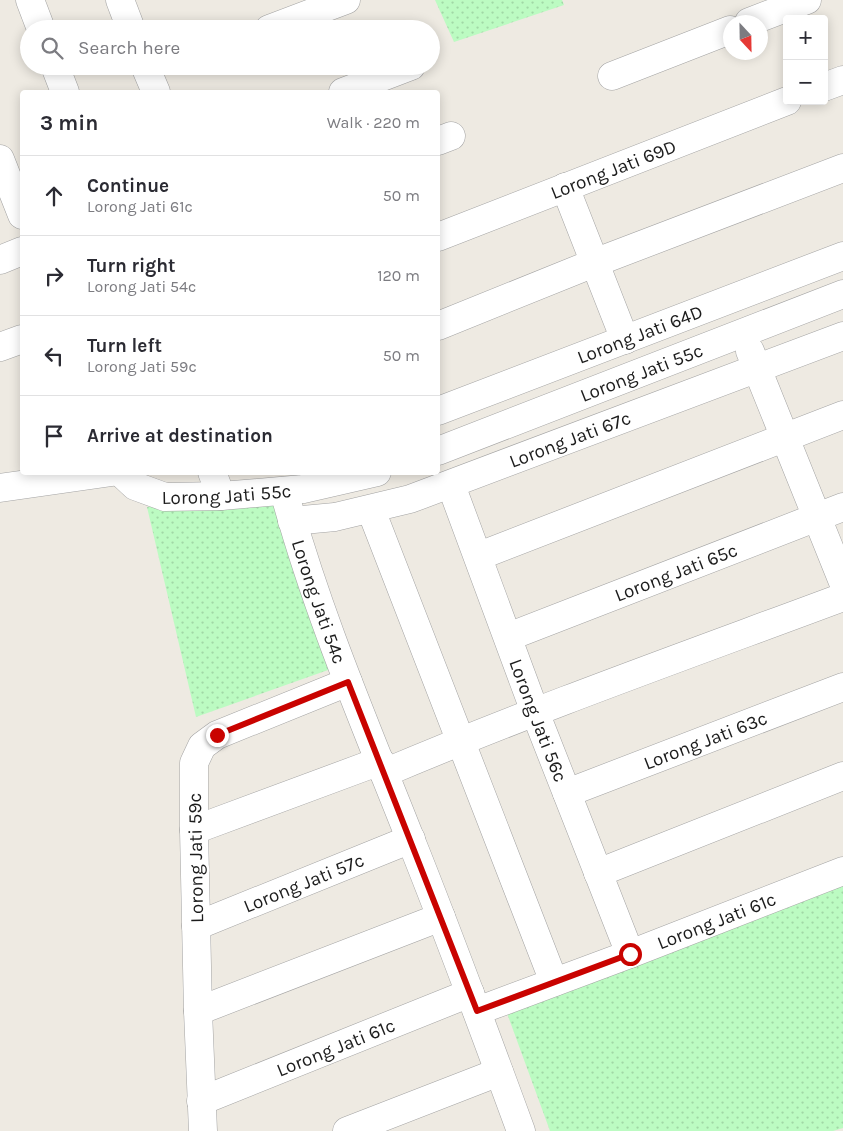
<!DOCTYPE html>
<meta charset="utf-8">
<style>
body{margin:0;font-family:Karla,sans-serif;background:#f2f2f3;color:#2b2b33}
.controls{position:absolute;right:15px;top:15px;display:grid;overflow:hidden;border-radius:5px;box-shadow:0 2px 12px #0003}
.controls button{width:45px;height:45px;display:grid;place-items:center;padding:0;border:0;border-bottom:1px solid #e1e1e2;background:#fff;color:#2b2b33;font:25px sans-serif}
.compass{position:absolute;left:723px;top:15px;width:45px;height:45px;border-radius:50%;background:#fff;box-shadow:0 2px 12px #0003;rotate:158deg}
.stop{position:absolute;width:15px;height:15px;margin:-11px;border:4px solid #c90300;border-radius:50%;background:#fff}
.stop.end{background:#c90300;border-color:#fff;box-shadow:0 1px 5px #0008}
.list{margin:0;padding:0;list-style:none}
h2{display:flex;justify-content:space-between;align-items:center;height:65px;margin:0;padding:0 20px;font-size:21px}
h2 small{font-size:16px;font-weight:400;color:#7c7c81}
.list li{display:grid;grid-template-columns:32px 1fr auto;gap:15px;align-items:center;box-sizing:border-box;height:80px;padding:0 20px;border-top:1px solid #e1e1e2}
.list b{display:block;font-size:19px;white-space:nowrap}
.list p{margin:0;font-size:16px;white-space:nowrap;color:#7c7c81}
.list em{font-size:16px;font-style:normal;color:#7c7c81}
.icon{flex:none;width:28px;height:28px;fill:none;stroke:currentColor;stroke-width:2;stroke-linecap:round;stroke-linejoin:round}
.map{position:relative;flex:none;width:843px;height:1131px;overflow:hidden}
.search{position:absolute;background:#fff;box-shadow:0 2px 12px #0003;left:20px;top:20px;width:420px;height:55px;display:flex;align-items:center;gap:12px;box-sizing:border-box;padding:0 18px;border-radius:28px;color:#7c7c81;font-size:19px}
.panel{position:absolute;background:#fff;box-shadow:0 2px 12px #0003;left:20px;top:90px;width:420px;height:385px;border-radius:5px}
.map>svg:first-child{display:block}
</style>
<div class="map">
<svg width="843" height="1131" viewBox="0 0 843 1131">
<defs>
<pattern id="park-dots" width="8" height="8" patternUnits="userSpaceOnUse" patternTransform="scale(1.25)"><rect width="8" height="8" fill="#bcfbc2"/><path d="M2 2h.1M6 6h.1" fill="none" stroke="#a1d7a6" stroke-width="1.8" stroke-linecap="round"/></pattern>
</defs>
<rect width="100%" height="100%" fill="#eeeae2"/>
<path fill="url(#park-dots)" d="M435 0H562L564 5 454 42Z
M298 497 345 664 196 717 147 507Z
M843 880V1128L833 1131H550L504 1005Z"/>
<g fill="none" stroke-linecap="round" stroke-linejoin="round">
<defs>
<g id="minor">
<path d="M30 0 41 29"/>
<path d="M120 0 131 29"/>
<path d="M749 22 807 0"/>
<path d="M269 29 346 0"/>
<path d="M55 66 65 92"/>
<path d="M145 66 156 92"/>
<path d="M612 76 730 30"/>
<path d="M824 87 843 80"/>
<path d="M343 92 411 66"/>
<path d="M438 141 451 136"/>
<path d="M0 159 22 215"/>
<path d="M565 187 625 340"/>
<path id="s1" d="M438 237 787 101"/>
<path d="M0 260 22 251"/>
<path d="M438 326 594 263 843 168"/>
<path d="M0 347 22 339"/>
<path d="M750 351 843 582"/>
<path id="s2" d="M438 411 843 256"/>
<path id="s3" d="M438 451 843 294"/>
<path id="s4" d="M120 472 135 486 165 497 221 496 303 489 377 472"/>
<path d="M212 472 221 496"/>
<path id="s5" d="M451 485 535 712 630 954"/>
<path d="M0 488 112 472"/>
<path id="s6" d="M284 491C316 610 365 724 410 838 449 935 485 1033 521 1131"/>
<path d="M371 510 554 982"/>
<path id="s7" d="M292 521 335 517 410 499 843 336"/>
<path d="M479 556 843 415"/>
<path id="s8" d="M508 637 843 507"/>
<path d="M384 773C535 709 690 654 843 597"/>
<path id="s9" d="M567 793 843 687"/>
<path d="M194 830 380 761"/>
<path d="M598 873 843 776"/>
<path id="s10" d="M196 926 411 839"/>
<path d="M198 1011 441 917"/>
<path id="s11" d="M477 1011 630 954 843 871"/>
<path id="s12" d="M201 1101 470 993"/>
<path d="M203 1131 198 1011 194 830V763L202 746 217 735 348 682"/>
<path d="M347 1131 499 1072"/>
</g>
</defs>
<use href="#minor" stroke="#a3a3a3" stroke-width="29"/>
<use href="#minor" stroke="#fff" stroke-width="28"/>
</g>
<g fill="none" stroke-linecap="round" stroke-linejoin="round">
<path stroke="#c90300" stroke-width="6" d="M217 735 348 682 477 1011 630 954"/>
</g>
<g text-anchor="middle" stroke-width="5" stroke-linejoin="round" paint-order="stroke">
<g font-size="19" fill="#1c1c1c" stroke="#fff">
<text dy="7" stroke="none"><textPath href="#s1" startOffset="188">Lorong Jati 69D</textPath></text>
<text dy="7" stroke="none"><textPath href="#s2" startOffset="216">Lorong Jati 64D</textPath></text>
<text dy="7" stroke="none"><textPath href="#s3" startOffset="218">Lorong Jati 55c</textPath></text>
<text dy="7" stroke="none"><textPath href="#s7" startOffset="291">Lorong Jati 67c</textPath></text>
<text dy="7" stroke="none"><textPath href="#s4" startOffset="114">Lorong Jati 55c</textPath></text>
<text dy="7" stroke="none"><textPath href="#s8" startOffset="180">Lorong Jati 65c</textPath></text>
<text dy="7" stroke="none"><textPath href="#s6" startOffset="116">Lorong Jati 54c</textPath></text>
<text dy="7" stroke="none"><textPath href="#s5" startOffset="251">Lorong Jati 56c</textPath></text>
<text dy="7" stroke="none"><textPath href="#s9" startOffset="148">Lorong Jati 63c</textPath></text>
<text transform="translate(195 858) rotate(-91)" y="7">Lorong Jati 59c</text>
<text dy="7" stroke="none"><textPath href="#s10" startOffset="116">Lorong Jati 57c</textPath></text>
<text dy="7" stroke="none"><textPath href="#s11" startOffset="256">Lorong Jati 61c</textPath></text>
<text dy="7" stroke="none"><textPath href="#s12" startOffset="145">Lorong Jati 61c</textPath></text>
</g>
</g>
</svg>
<div class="controls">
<button>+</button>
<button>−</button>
</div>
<svg class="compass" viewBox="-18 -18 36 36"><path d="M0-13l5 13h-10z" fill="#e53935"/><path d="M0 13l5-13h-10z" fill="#7c7c81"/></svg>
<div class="stop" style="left:630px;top:954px"></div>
<div class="stop end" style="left:217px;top:735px"></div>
<div class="search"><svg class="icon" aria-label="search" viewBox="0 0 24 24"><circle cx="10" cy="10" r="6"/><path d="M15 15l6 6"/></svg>Search here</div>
<section class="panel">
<h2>3 min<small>Walk · 220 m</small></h2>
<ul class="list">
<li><svg class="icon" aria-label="ahead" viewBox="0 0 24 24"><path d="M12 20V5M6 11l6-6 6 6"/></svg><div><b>Continue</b><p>Lorong Jati 61c</p></div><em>50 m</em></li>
<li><svg class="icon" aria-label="right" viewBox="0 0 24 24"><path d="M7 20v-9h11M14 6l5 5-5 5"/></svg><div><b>Turn right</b><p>Lorong Jati 54c</p></div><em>120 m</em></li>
<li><svg class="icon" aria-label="left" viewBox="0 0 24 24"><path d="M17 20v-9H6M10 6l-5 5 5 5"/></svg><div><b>Turn left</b><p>Lorong Jati 59c</p></div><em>50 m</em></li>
<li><svg class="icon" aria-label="arrive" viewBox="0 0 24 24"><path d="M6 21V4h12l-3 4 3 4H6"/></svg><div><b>Arrive at destination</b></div></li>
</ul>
</section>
</div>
